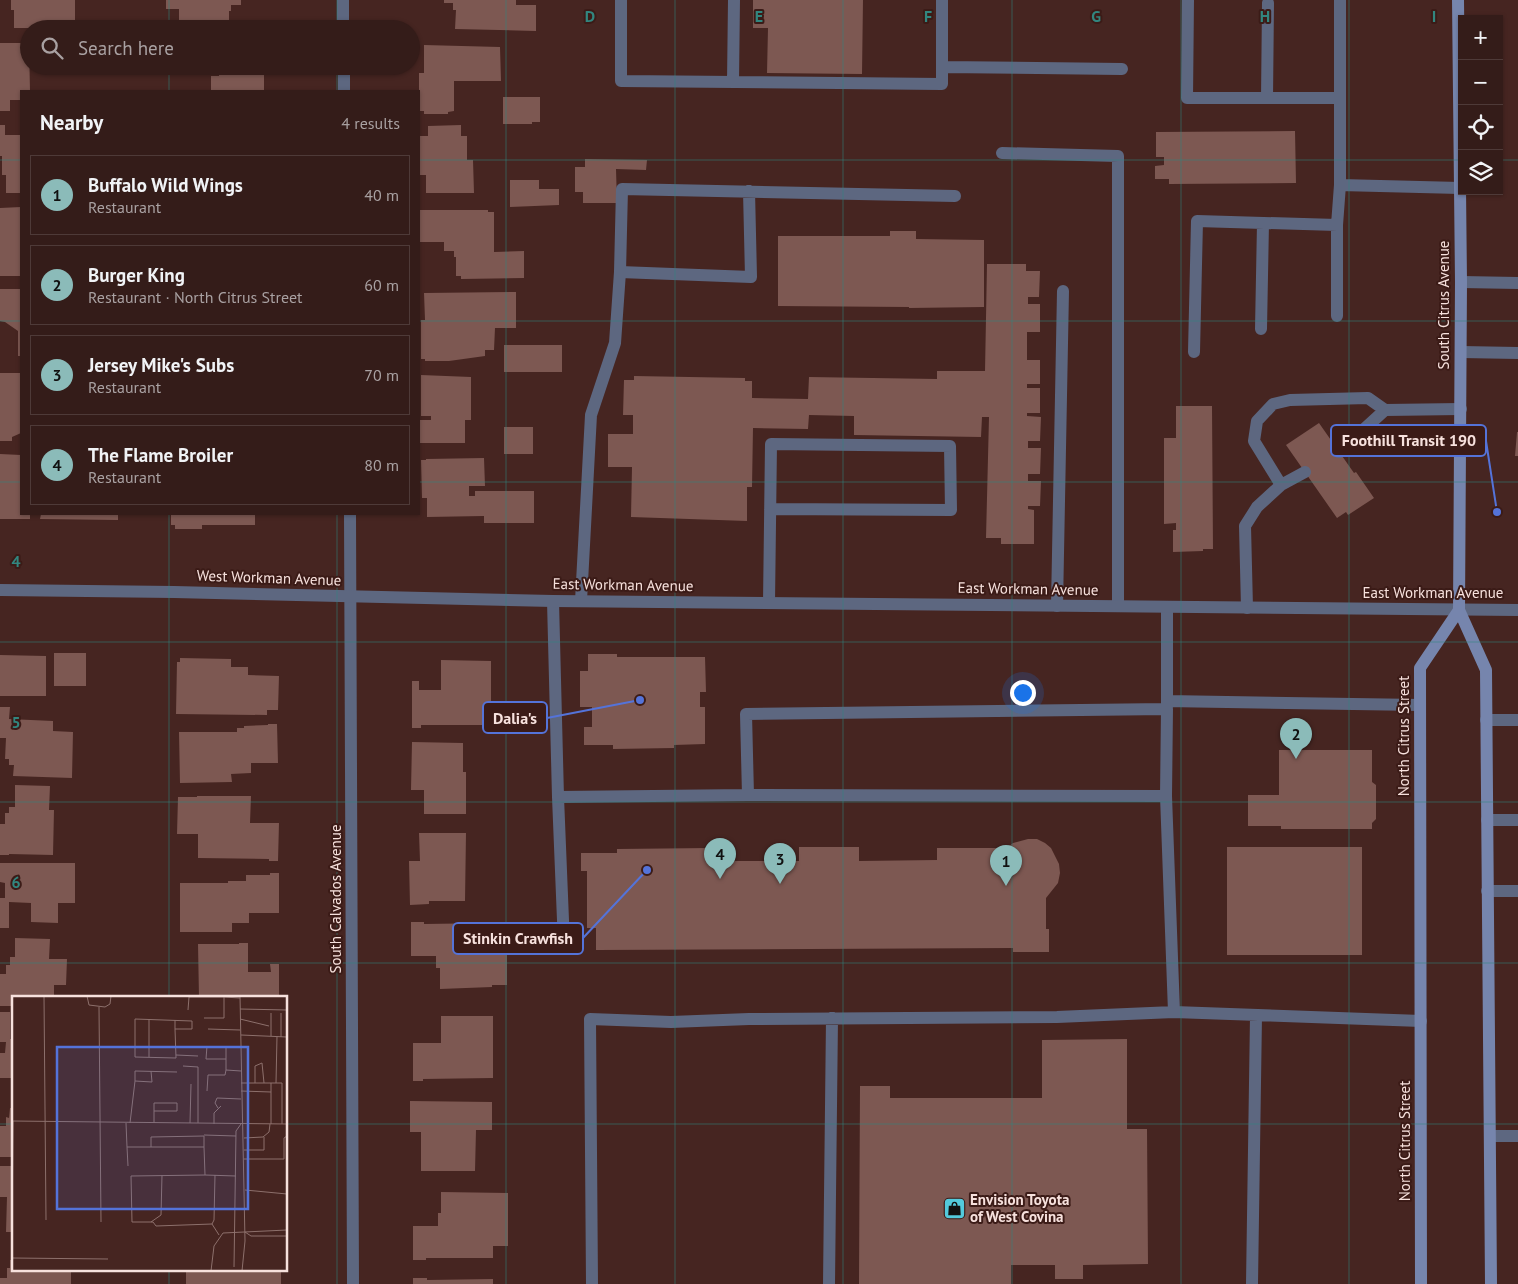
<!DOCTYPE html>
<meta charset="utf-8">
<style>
body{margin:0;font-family:"PT Sans",sans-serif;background:#3f2926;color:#f1f3f6}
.controls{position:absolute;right:15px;top:15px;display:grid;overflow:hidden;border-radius:0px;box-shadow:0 1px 4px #0004}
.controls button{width:45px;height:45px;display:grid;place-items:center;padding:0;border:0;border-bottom:1px solid #4e3a38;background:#341c19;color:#f1f3f6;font:25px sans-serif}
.you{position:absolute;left:1022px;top:692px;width:18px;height:18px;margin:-12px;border:4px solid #fff;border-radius:50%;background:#1a73e8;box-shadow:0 0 0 8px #1a73e833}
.badge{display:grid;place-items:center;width:32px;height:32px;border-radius:50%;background:#8bbbb9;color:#111;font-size:16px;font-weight:700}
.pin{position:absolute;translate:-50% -41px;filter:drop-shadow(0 1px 2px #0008)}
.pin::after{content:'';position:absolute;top:26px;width:18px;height:15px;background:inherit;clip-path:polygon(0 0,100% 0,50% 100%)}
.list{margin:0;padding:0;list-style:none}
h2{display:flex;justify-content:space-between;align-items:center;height:65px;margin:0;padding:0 20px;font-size:21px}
h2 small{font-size:16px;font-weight:400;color:#a9a1a2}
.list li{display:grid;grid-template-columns:32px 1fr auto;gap:15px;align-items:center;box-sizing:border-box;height:80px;margin:0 10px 10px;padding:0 10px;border:1px solid #4e3a38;border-radius:0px}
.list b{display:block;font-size:19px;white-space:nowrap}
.list p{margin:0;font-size:16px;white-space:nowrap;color:#a9a1a2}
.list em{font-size:16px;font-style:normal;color:#a9a1a2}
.icon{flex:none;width:28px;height:28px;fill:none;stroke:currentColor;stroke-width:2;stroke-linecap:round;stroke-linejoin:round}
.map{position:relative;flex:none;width:1518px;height:1284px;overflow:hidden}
.search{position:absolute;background:#341c19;box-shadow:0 1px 4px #0004;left:20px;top:20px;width:400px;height:55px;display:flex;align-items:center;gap:12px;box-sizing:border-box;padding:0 18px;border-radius:28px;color:#a9a1a2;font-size:19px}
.panel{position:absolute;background:#341c19;box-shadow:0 1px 4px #0004;left:20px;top:90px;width:400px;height:425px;border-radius:0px}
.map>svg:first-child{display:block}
</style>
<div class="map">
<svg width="1518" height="1284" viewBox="0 0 1518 1284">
<rect width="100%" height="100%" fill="#462521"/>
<path fill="#7d5852" d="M11 0H75V28H14V10H11Z
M166 0H241V5H231V11H229V29H179V9H166Z
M444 0H516V5H536V31L455 29 456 10H453V3H444Z
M753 0H863L862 74 767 73 768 28H753Z
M0 43H29L30 91H21V100H10V111H0Z
M424 45 500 47 501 81H454V111L448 112V114H424V111H419V73H424Z
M219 66H264V91H211V76H219Z
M503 97H540V122H532V124H503Z
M0 125H5V135H21V193H6V175H2V156H0Z
M461 125V136H467V160H473L474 193H426V175H420V136H428V126Z
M1295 131 1296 183 1169 184V179H1155V166L1164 165V157H1156V132Z
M585 159 647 160 646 170 616 169 617 203H583V192H575V167H585Z
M510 180H539V189H559V205L510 207Z
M21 207 20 276H0V208Z
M420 210H488V212H494V252L524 251V278L461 279V276H456V257H454V251H444V242H420Z
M890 231H916V239L984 240V307L909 308V307L778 306V236H890Z
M987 264H1026V271H1040L1039 297H1028V304H1040V332H1027V360H1040V384H1027V388H1040V413H1027V416L1041 417 1040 441H1028V448H1041L1040 474H1028V481H1041L1040 506H1028V509L1034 510V544H1001V538H986L989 417H982L981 437 854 435V416L809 415 808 429 753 428 752 487H747V521L631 517 632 467H608V434H633V415H623L624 380H634V376L745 378V381H752V398L808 399 809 377 937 379V371H985Z
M0 289H21V356H18V331L5 322 0 321Z
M516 292V328H495L494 350H485V356L449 361H425V359H421V320H425L424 293Z
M504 345H562V372H504Z
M0 373H21V433L12 437V441H0Z
M421 375 471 377V420H465V443H419V420H431V416H421Z
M1176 406H1212L1213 549H1203V551L1173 552V530H1176V523L1164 524V438H1176Z
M1319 423 1354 473 1356 472 1374 498 1348 515 1346 512 1337 518 1286 445Z
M504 427H533V454H504Z
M1517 432H1518V456H1515Z
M0 454 21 455V514H30V519H0Z
M484 458 485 486H469V496H475V491H534V523H484V516L427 517V498H422L421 460H426V459Z
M41 514H118V520L40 519Z
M171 514H255V525H202V529H175V525H171Z
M54 653H86V686H54Z
M588 654H617V657H705L706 692H700V707H705V744L674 745V748L613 749V745H584V727H592V707H580V671H588Z
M0 655 46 656V696H0Z
M180 658 231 659V667H248V675L279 676 278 710H267V715L176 714 177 662H180Z
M441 660 491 661V725H421V728H412V681H419V690H441Z
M0 707H10L9 719 53 721V731L73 732 72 778 13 776 14 765H9V759H5L6 738H0Z
M268 724H277L278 763H251V773L231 774 232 782 180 783 179 732H237V728H244V726L268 725Z
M412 742 463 743V772H466V814H424V790H411Z
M1279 750H1372V782L1376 785V819L1372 823V829H1281V826H1248V795H1279Z
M15 785 50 786 49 810H54L53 855 9 854V855H0V824H5V813H9V807H15Z
M197 796H251L250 823H279L278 861H269V859L198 858V834H177L178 797H197Z
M419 833H466L465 901H429V904L410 905 409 861H420Z
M1028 839H1037L1045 843 1051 848 1059 864 1060 873 1058 883 1046 898V929H1049V952H1013V948L596 950V928H587V871H581V853H617V849L710 848V861H799V847H859V861L937 860V848H1007L1013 843Z
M1227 847H1362V955H1227Z
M0 863H75V903H58V923L31 922V903L9 902V928H0V898H5V883L0 882Z
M270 873H279V913H249V923H232V932H180V883H228V881H246V875H270Z
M411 922H424V924L492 923V936H507V985H492V987L440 989V968H436V956H411Z
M15 938 50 939 49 959H67L66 985H54V998H14V1006H0V974H6V965H10V957H15Z
M239 943H248V972H271L270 964H279V998H199L198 944H239Z
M0 1012H10V1039H14V1078H0V1053H5L6 1042H0Z
M441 1016H493V1078L423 1079V1081H413V1043H441Z
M1127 1039V1129H1147L1148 1264 1083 1265V1279H1055V1265H1011V1284H859L860 1086H890V1098H1042V1040Z
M410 1101 492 1102V1130H476L475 1171H421V1132H410Z
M10 1108H14V1157H0V1126H6V1117L9 1118Z
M0 1166H11V1175H14V1232H6L7 1197H0Z
M441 1192 508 1193V1246H493V1258H426V1260H413V1226H438V1213H441Z
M10 1260H14V1270H71V1284H0V1278H7V1268H10Z
M186 1270 281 1272V1284H186Z
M413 1278H427V1280L493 1279V1284H413Z"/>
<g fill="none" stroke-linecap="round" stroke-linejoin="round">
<path stroke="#5d6780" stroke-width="12" d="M621 0V81L942 84V0
M1188 0 1187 98H1340
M942 67 1122 69
M733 82 734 0
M1267 98 1268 3
M1002 153 1118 156V606
M1340 185V0
M620 272 622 189 955 196
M1337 316V225
M1261 329 1263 223
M1194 352 1197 221 1337 225 1340 185 1460 188
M1461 352 1518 353
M1339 452 1385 410
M1281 485 1254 441 1257 421 1273 404 1290 400 1368 398 1385 410 1461 409
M553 601 558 797 748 795 1166 796 1167 709 746 714 748 795
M581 601 591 415 615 343 620 272 751 277 749 191
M769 603 771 444 950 446 951 510 770 509
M1057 606 1063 291
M1167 607V707
M1247 608 1245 526 1257 507 1281 485 1305 472
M1167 701 1420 705
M1486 720H1518
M1166 796 1174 1012 1421 1021
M558 797 564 945
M1487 820H1518
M1487 891H1518
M1490 1136H1518
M592 1284 590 1019 671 1022 749 1019 1057 1017 1174 1012
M829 1284 832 1018
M1252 1284 1256 1016"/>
<path stroke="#5d6780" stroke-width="12" d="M343 0V29
M344 66V91
M1461 282 1518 283
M350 514 353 1284"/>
<path stroke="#5d6780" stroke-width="12" d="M0 590 174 592 553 601 1518 610"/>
<path stroke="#7685ad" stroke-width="12" d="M1458 0 1461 282 1459 610 1486 670 1491 1284
M1421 1284 1420 668 1459 610"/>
</g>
<path fill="none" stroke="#32867f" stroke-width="1" stroke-opacity="0.55" d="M169 0V29M337 0V29M506 0V1284M675 0V1284M843 0V1284M1012 0V1284M1181 0V1284M1349 0V1284M169 66V91M337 66V91M0 160H21M419 160H1462M1499 160H1518M0 321H21M419 321H1518M0 482H21M419 482H1518M169 514V998M337 514V1284M0 642H1518M0 802H1518M0 963H1518M0 1124H14M286 1124H1518M169 1270V1284"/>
<defs>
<symbol id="shop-square" viewBox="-11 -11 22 22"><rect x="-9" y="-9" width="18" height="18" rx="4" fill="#53cadc" stroke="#3b1b17"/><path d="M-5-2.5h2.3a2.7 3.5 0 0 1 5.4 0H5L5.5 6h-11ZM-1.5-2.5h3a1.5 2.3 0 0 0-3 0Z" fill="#111"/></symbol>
</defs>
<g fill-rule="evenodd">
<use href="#shop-square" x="942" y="1196" width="25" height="25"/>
</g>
<g text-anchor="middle" stroke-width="4" stroke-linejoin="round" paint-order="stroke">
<g font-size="15" fill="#f7e1dd" stroke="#3b1b17">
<text transform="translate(1444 305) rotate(-90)" y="5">South Citrus Avenue</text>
<text transform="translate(269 578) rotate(2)" y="5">West Workman Avenue</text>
<text transform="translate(623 585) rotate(1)" y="5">East Workman Avenue</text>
<text transform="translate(1028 589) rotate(1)" y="5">East Workman Avenue</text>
<text x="1433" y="598">East Workman Avenue</text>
<text transform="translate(1404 736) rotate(-90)" y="5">North Citrus Street</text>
<text transform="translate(336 899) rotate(-90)" y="5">South Calvados Avenue</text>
<text transform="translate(1405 1141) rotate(-90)" y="5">North Citrus Street</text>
</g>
<g font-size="15" font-weight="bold" fill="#f7e1dd" stroke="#3b1b17" text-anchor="start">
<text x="970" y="1205">Envision Toyota<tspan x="970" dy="17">of West Covina</tspan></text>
</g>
</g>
<g transform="translate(12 996)">
<rect width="275" height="275" fill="#462521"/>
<path fill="none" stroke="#8d706c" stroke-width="1" d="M32 0 34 224M75 0 77 9 93 11 98 8 99 0M228 0 233 245 230 275M87 11 89 226M228 13 275 14M176 14 177 1H212M192 22H212V1L228 2M228 23 257 30M137 24V61M163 24V33L164 62 123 61V23L180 25V33H163M196 33 228 34M229 39 275 41M259 40V17M269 41V17M195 50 194 63H214M164 59 186 60M171 70 186 71V127M214 74V50M123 85V75L165 76M229 87H270V128M243 87V70L250 67 252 87M264 87 265 40M195 95 196 79H213L214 74 229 75M229 95 259 96M206 112 203 107 205 102 229 103M0 125 275 128M114 127 115 151H192V140L139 141V151M118 127 123 85 140 86 139 75M142 127V107H165V115H142M178 127 179 88M202 128V117L209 110M259 128V87M192 139 224 140M232 142 251 141 257 136 258 128M115 151 116 170M192 151 193 179 224 180M232 154H252V141M232 163H272V142L275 140M193 179 119 180 120 226H141L144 230 200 228M203 179 202 224 200 228 207 239M233 194 275 198M139 226 149 219 150 179M0 234 1 125M233 236 239 240H275M0 262 96 263M222 271 224 135 229 128M199 275 202 250 211 237 275 234"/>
<path fill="#5473d9" fill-opacity="0.15" stroke="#5473d9" stroke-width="2.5" d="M45 51H236V213H45Z"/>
<rect width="275" height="275" fill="none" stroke="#f7e1dd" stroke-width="2.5"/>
</g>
<g font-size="16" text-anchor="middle" font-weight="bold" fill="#32867f" stroke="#3b1b17" stroke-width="4" stroke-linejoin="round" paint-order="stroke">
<text x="590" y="22">D</text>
<text x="759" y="22">E</text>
<text x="928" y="22">F</text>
<text x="1096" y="22">G</text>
<text x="1265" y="22">H</text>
<text x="1434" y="22">I</text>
<text x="16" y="567">4</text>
<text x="16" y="728">5</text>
<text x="16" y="888">6</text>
</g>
<path fill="none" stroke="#5473d9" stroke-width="2" d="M1497 512L1486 441M640 700L547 718M647 870L583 938"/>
<g fill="#5473d9" stroke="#3b1b17" stroke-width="2">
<circle cx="1497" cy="512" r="5"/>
<circle cx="640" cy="700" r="5"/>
<circle cx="647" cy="870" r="5"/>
</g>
<g fill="#3b1b17" stroke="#5473d9" stroke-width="2">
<rect x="1331" y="425" width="155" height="31" rx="5"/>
<rect x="483" y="702" width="64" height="31" rx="5"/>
<rect x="453" y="923" width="130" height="31" rx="5"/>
</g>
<g font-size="16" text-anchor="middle" font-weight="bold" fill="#f7e1dd">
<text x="1409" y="446">Foothill Transit 190</text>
<text x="515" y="724">Dalia's</text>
<text x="518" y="944">Stinkin Crawfish</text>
</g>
</svg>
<div class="controls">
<button>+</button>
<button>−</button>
<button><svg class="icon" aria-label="locate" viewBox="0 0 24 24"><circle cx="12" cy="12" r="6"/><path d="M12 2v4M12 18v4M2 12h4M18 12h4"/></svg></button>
<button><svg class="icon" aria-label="layers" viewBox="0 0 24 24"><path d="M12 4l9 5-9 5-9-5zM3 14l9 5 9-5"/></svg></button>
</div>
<div class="you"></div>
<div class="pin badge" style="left:1006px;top:886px">1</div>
<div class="pin badge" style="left:1296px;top:759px">2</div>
<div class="pin badge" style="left:780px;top:884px">3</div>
<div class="pin badge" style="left:720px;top:879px">4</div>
<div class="search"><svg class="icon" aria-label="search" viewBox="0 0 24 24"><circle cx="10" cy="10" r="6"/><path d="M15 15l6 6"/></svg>Search here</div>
<section class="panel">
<h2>Nearby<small>4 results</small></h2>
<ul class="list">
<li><span class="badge">1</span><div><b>Buffalo Wild Wings</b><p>Restaurant</p></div><em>40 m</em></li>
<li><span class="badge">2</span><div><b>Burger King</b><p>Restaurant · North Citrus Street</p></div><em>60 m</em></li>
<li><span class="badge">3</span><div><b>Jersey Mike's Subs</b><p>Restaurant</p></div><em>70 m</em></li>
<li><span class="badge">4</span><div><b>The Flame Broiler</b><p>Restaurant</p></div><em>80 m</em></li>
</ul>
</section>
</div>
